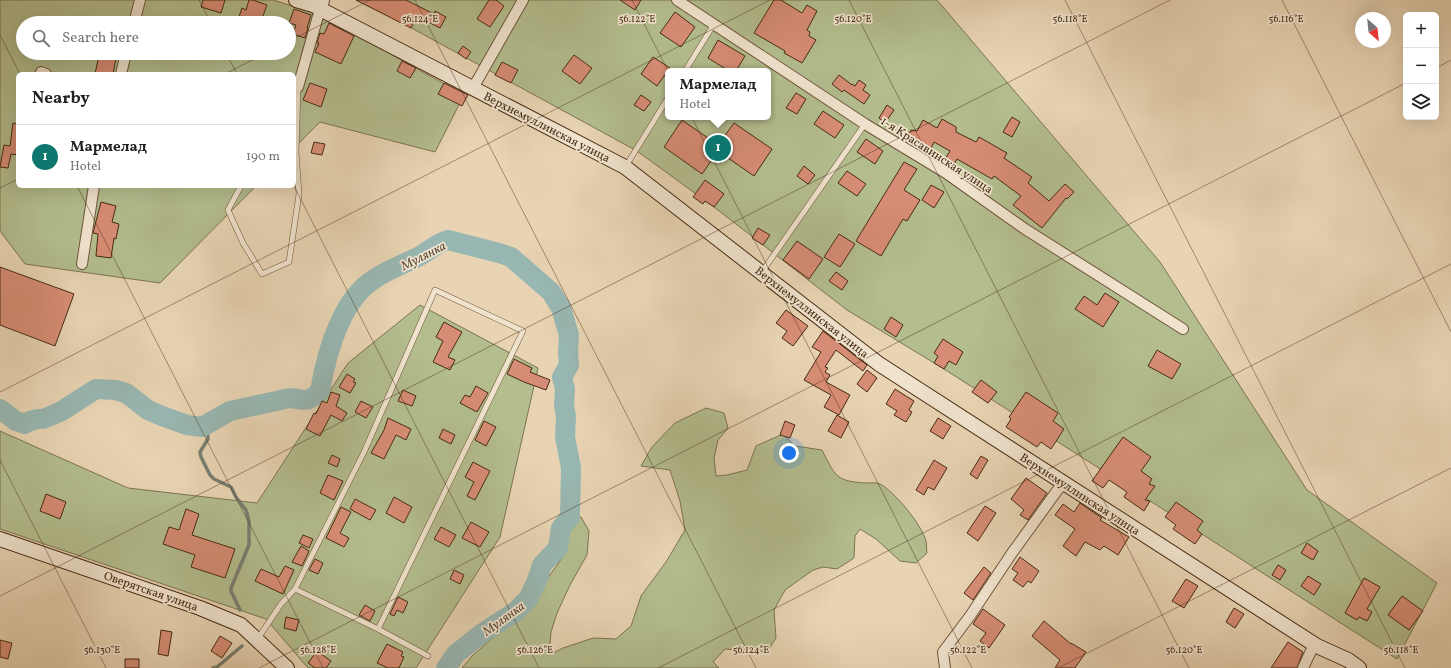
<!DOCTYPE html>
<meta charset="utf-8">
<style>
body{margin:0;font-family:Vollkorn,serif;background:#f6f6f6;color:#202124}
.controls{position:absolute;right:12px;top:12px;display:grid;overflow:hidden;border-radius:6px;box-shadow:0 4px 16px #0002}
.controls button{width:36px;height:36px;display:grid;place-items:center;padding:0;border:0;border-bottom:1px solid #e0e0e0;background:#fff;color:#202124;font:20px sans-serif}
.compass{position:absolute;left:1355px;top:12px;width:36px;height:36px;border-radius:50%;background:#fff;box-shadow:0 4px 16px #0002;rotate:153deg}
.you{position:absolute;left:789px;top:453px;width:14px;height:14px;margin:-10px;border:3px solid #fff;border-radius:50%;background:#1a73e8;box-shadow:0 0 0 6px #1a73e833}
.badge{display:grid;place-items:center;width:26px;height:26px;border-radius:50%;background:#0f766e;color:#fff;font-size:13px;font-weight:700}
.pin{position:absolute;translate:-50% -50%;border:2px solid #fff;box-shadow:0 1px 4px #0006}
.popup{position:absolute;left:665px;top:68px;width:106px;height:52px;box-sizing:border-box;display:grid;place-content:center;border-radius:6px;background:#fff;filter:drop-shadow(0 1px 3px #0005);font-size:13px;white-space:nowrap;color:#757577}
.popup b{font-size:15px;color:#202124}
.popup::after{content:'';position:absolute;left:50%;top:100%;margin-left:-8px;border:8px solid transparent;border-top-color:#fff}
.list{margin:0;padding:0;list-style:none}
h2{display:flex;justify-content:space-between;align-items:center;height:52px;margin:0;padding:0 16px;font-size:17px}
h2 small{font-size:13px;font-weight:400;color:#757577}
.list li{display:grid;grid-template-columns:26px 1fr auto;gap:12px;align-items:center;box-sizing:border-box;height:64px;padding:0 16px;border-top:1px solid #e0e0e0}
.list b{display:block;font-size:15px;white-space:nowrap}
.list p{margin:0;font-size:13px;white-space:nowrap;color:#757577}
.list em{font-size:13px;font-style:normal;color:#757577}
.icon{flex:none;width:22px;height:22px;fill:none;stroke:currentColor;stroke-width:2;stroke-linecap:round;stroke-linejoin:round}
.map{position:relative;flex:none;width:1451px;height:668px;overflow:hidden}
.search{position:absolute;background:#fff;box-shadow:0 4px 16px #0002;left:16px;top:16px;width:280px;height:44px;display:flex;align-items:center;gap:10px;box-sizing:border-box;padding:0 14px;border-radius:22px;color:#757577;font-size:15px}
.panel{position:absolute;background:#fff;box-shadow:0 4px 16px #0002;left:16px;top:72px;width:280px;height:116px;border-radius:6px}
.map>svg:first-child{display:block}
</style>
<div class="map">
<svg width="1451" height="668" viewBox="0 0 1451 668">
<rect width="100%" height="100%" fill="#e8d4b3"/>
<filter id="stains"><feTurbulence type="fractalNoise" baseFrequency=".005" numOctaves="4"/><feColorMatrix values="0 0 0 0 .2 0 0 0 0 .09 0 0 0 0 .02 0 0 0 .5 -.17"/></filter>
<radialGradient id="worn" r=".72"><stop offset=".6" stop-color="#630" stop-opacity="0"/><stop offset="1" stop-color="#630" stop-opacity=".3"/></radialGradient>
<path fill="#b3bd8e" stroke="#7d7450" fill-rule="evenodd" d="M0 0H273L318 14 329 22 355 34 464 95 435 152 320 122 294 148V74H18V186H256L160 283 25 264 0 231ZM23 23H289V53H23Z
M356 0H937L1160 262 1307 490 1437 583 1397 659 944 369 847 310 714 207 637 151 384 13ZM668 71H768V117H668Z
M420 305 538 368 500 537 416 668H308L266 619 0 529V431L128 488 257 503 348 363Z
M706 408 724 413 728 428 718 440 714 458 716 476 727 475 747 470 756 446 783 434 795 446 822 450C835 475 835 481 864 483 869 483 876 482 880 484 894 491 922 525 926 541 927 545 926 549 927 553L916 563 900 561 876 539 860 529 855 536 854 558 837 569 823 567 813 570 785 590 774 610 776 638 767 652 725 649 713 662 719 668H462L472 656 509 623 523 613 532 603 539 590 562 558 566 528 569 522 575 517H581L589 531 587 555 570 585 557 613 551 632 549 655 563 648 593 638 616 639 631 626 641 596 666 562 685 530 680 501 670 470 641 466 652 447 675 423Z"/>
<g fill="none" stroke-linecap="round" stroke-linejoin="round">
<path stroke="#787f72" stroke-width="3.5" d="M207 425 208 439 200 452 201 457 210 475 214 479 231 487 236 497 246 510 249 521V545L231 588V591L240 610
M213 668 217 667 242 646"/>
<path stroke="#98b7b2" stroke-width="20" d="M0 409 16 421 25 424 30 421 38 419H43L60 412 96 389 115 390 126 393 148 410 162 416 187 425 202 427 230 411 281 400C299 393 303 409 320 391 326 357 338 310 365 286 380 273 399 266 416 258 427 253 436 243 448 240L499 253 511 257 551 292 561 308 569 335 568 352 569 365 562 377 565 389 564 405 566 417 565 437 571 468 570 517 561 528 558 548 542 565 536 583 528 599 515 612 481 634 456 654 446 668"/>
</g>
<path fill="#d78d75" stroke="#472b13" d="M203 0H225L221 13 201 7Z
M249 0H253L267 5 261 21 251 20 250 23H237L242 8 246 10Z
M356 0H406L434 14 435 11 446 17 440 28 417 16 411 28Z
M489 0H496L504 6 490 27 477 19Z
M620 0H641L635 10Z
M774 0H781L802 13 807 5 817 11 807 30 810 32 809 36 816 40 802 63 784 53 785 51 754 33Z
M294 9 311 15 307 28H308L305 38 293 34 296 25 289 23Z
M675 12 695 27 681 47 660 33Z
M329 23 354 36 341 64 315 52 319 43H317L320 33 324 34Z
M718 40 745 56 736 71H729L708 58Z
M463 46 471 52 466 59 458 53Z
M99 55 116 58 113 74H95Z
M574 55 592 68 580 84 562 71Z
M653 57 670 68 657 86 641 74Z
M402 61 416 68 410 78 397 71Z
M502 62 518 70 511 83 495 75Z
M839 75 852 85V84L855 86 859 80 866 85 863 90 870 95 864 104 844 90 842 92 832 84Z
M310 83 327 89 321 107 303 100Z
M444 83 468 95 462 106 438 94Z
M796 93 806 99 797 114 786 108Z
M641 95 651 102 644 111 634 105Z
M887 105 894 110 885 123 879 118Z
M823 111 844 125 835 138 814 124Z
M1012 117 1020 122 1012 137 1003 132Z
M942 119 956 127V132L976 142 979 137 1007 153 1004 158 1032 177 1028 183 1049 201 1065 184 1074 192 1067 199 1066 198 1042 228 1013 205 1021 196 994 176 992 179 957 159 954 164 945 159 950 151 934 142 930 151 906 139 911 130 917 131 923 120 937 128Z
M682 120 718 145 734 123 772 149 754 176 718 151 702 174 664 147Z
M13 123 18 124V155L11 154 8 168 0 167 4 145 10 146Z
M866 139 883 151 875 164 857 152Z
M314 142 325 144 322 155 311 153Z
M904 162 917 169 904 190 920 200 907 221 903 219 881 256 856 241Z
M804 166 815 175 808 184 797 176Z
M847 171 866 184 857 196 838 183Z
M705 180 724 194 714 207 705 201 703 204 693 197Z
M931 185 944 192 934 208 922 200Z
M101 202 116 206 112 222 119 224 116 239 114 238 111 258 96 256 98 234 93 233Z
M758 228 770 235 763 245 752 238Z
M839 234 855 244 840 267 824 257Z
M797 241 823 259 809 279 783 260Z
M0 267 74 294 55 346 0 325Z
M836 272 848 281 842 290 829 281Z
M1105 293 1119 302 1103 327 1075 309 1084 296 1097 305Z
M786 310 808 326 793 346 782 338 787 331 776 323Z
M891 317 903 325 896 337 884 329Z
M444 322 462 332 448 357 455 360 450 370 433 362 443 341 436 337Z
M823 331 867 365 863 371 836 350 825 367 828 368 825 372 830 375 826 382 850 395 839 415 824 407 831 395 804 380 821 352 812 347Z
M943 339 963 352 956 365 949 361 944 369 934 363 938 356 934 353Z
M1157 350 1181 364 1172 379 1148 366Z
M514 359 532 368 530 372 550 380 546 390 524 382 507 374Z
M867 370 877 378 867 392 857 384Z
M347 374 355 379 353 382 356 383 350 393 339 387Z
M981 380 997 392 988 403 972 392Z
M476 386 488 393 477 412 460 403 465 395 470 397Z
M895 389 914 401 909 410 912 412 906 422 894 415 897 411 886 404Z
M403 390 416 396 412 406 398 401Z
M331 392 340 395 336 406 347 413 342 421 331 415 320 436 306 429 314 413 316 414 322 401 327 403Z
M1026 392 1058 413 1053 421 1064 429 1051 449 1041 442 1037 447 1006 427 1011 419 1009 417Z
M361 401 373 407 366 418 355 412Z
M837 415 849 422 841 438 828 431Z
M388 418 411 429 406 440 396 435 384 459 371 453 384 430Z
M938 418 951 426 943 439 930 431Z
M484 421 496 427 486 446 475 440Z
M785 421 795 425 790 438 780 435Z
M443 429 455 435 451 444 439 438Z
M1123 437 1151 457 1141 471 1152 479 1149 484 1155 486 1145 500 1150 501 1144 511 1124 497 1127 492 1109 480 1103 488 1092 481Z
M332 455 340 459 337 467 328 463Z
M981 456 988 460 977 479 970 474Z
M934 460 947 468 934 490 928 487 924 495 916 490Z
M473 462 490 471 475 500 467 496 474 482 465 477Z
M328 475 343 481 334 500 320 493Z
M1026 478 1047 493 1028 520 1020 515 1024 510 1011 499Z
M46 494 66 502 60 519 40 511Z
M394 497 412 507 404 523 386 513Z
M355 499 376 510 370 520 350 509Z
M1176 502 1203 521 1197 530 1202 534 1195 544 1173 529 1176 525 1165 517Z
M1080 503 1102 518 1100 520 1129 537 1118 555 1104 546 1100 550 1085 542 1076 556 1063 546 1075 529 1055 515 1063 504 1074 512Z
M985 506 996 513 978 541 967 533Z
M341 507 351 512 340 533 349 538 344 547 326 538Z
M186 509 199 514 192 535 235 549 225 578 191 567 195 555 163 544 169 527 179 530Z
M471 522 489 532 480 547 462 538Z
M441 527 456 535 449 547 434 539Z
M303 535 313 539 309 548 299 543Z
M1307 543 1318 551 1313 560 1301 553Z
M301 546 309 551 302 566 292 562Z
M1020 557 1039 571 1031 583 1028 581 1023 587 1013 580 1018 573 1012 569Z
M315 559 323 563 318 574 309 570Z
M1278 565 1286 570 1280 580 1272 575Z
M285 566 294 570 283 594 255 581 261 569 279 577Z
M984 567 991 573 973 600 964 593Z
M454 570 464 575 460 584 450 579Z
M1308 576 1321 584 1314 595 1301 586Z
M1364 578 1380 587 1367 609 1372 612 1367 621 1359 617 1357 620 1345 613Z
M1186 579 1198 586 1184 608 1172 601Z
M1402 596 1423 611 1409 630 1388 615Z
M398 597 408 602 403 613 397 610 394 616 390 614Z
M365 605 375 611 370 621 359 615Z
M1234 608 1244 614 1235 628 1226 622Z
M983 609 1005 625 989 648 980 641 986 633 973 624Z
M286 617 299 620 296 631 284 628Z
M1044 621 1071 644V643L1086 652 1075 668H1055L1060 660 1032 636Z
M161 630 172 632 168 656 158 654Z
M220 636 232 643 222 658 211 651Z
M0 640 12 643 8 659 0 657Z
M1288 642 1303 652 1297 668H1271Z
M387 644 403 652 401 656 404 657 399 668H388L377 663Z
M317 651 331 661 326 668H315L308 663Z
M125 659H139V668H125Z"/>
<g fill="none" stroke-linecap="round" stroke-linejoin="round">
<defs>
<path id="lane" d="M685 71 714 24
M294 153 296 152 298 87
M626 166 668 98
M241 186 228 210 243 243 262 274 289 262 299 194 296 152
M762 272 865 124
M295 589 378 629 428 656
M257 640 281 604 295 589 364 452 435 290 523 331 378 629"/>
<path id="street" d="M677 0 865 124 946 173 1025 229 1183 329
M134 23 140 0
M41 72 46 74
M121 74 126 53
M298 87 318 16 322 10 324 0
M473 88 523 0
M82 264 94 186
M945 668 943 652 970 616 1012 553 1059 488 1065 485
M1303 668 1311 651 1317 646"/>
<path id="secondary" d="M296 0 313 5 322 10 625 167 879 364 1317 646 1348 660 1359 668
M0 539 200 608 241 625 287 668"/>
</defs>
<use href="#lane" stroke="#6f553b" stroke-width="6"/>
<use href="#street" stroke="#6f553b" stroke-width="12"/>
<use href="#secondary" stroke="#472b13" stroke-width="16"/>
<use href="#lane" stroke="#f0e3ce" stroke-width="5"/>
<use href="#street" stroke="#f0e3ce" stroke-width="10"/>
<use href="#secondary" stroke="#f0e3ce" stroke-width="14"/>
</g>
<path fill="none" stroke="#472b13" stroke-width="1" stroke-opacity="0.45" d="M199 0 211 23M415 0 756 668M632 0 972 668M849 0 1189 668M1065 0 1405 668M1282 0 1451 332M0 35 20 74M289 41 370 0M226 53 237 74M1436 68 1451 60M225 74 266 53M77 186 323 668M294 186 539 668M0 188 18 179M0 392 770 0M0 460 106 668M0 596 1170 0M259 668 1406 83M658 668 1451 264M1058 668 1451 468"/>
<g text-anchor="middle" stroke-width="3.5" stroke-linejoin="round" paint-order="stroke">
<g font-size="12" fill="#472b13" stroke="#f0e3ce">
<text transform="translate(547 127) rotate(27)" y="4">Верхнемуллинская улица</text>
<text transform="translate(937 155) rotate(33)" y="4">1-я Красавинская улица</text>
<text transform="translate(812 312) rotate(38)" y="4">Верхнемуллинская улица</text>
<text transform="translate(1080 494) rotate(33)" y="4">Верхнемуллинская улица</text>
<text transform="translate(151 591) rotate(19)" y="4">Оверятская улица</text>
</g>
<g font-size="13" font-style="italic" fill="#574733" stroke="#f0e3ce">
<text transform="translate(423 255) rotate(-27)" y="5">Мулянка</text>
<text transform="translate(503 618) rotate(-36)" y="5">Мулянка</text>
</g>
</g>
<g font-size="10" text-anchor="middle" fill="#472b13" stroke="#f0e3ce" stroke-width="3.5" stroke-linejoin="round" paint-order="stroke">
<text x="420" y="22">56.124°E</text>
<text x="637" y="22">56.122°E</text>
<text x="853" y="22">56.120°E</text>
<text x="1070" y="22">56.118°E</text>
<text x="1286" y="22">56.116°E</text>
<text x="102" y="653">56.130°E</text>
<text x="318" y="653">56.128°E</text>
<text x="535" y="653">56.126°E</text>
<text x="751" y="653">56.124°E</text>
<text x="968" y="653">56.122°E</text>
<text x="1184" y="653">56.120°E</text>
<text x="1401" y="653">56.118°E</text>
</g>
<rect width="100%" height="100%" filter="url(#stains)"/>
<rect width="100%" height="100%" fill="url(#worn)"/>
</svg>
<div class="controls">
<button>+</button>
<button>−</button>
<button><svg class="icon" aria-label="layers" viewBox="0 0 24 24"><path d="M12 4l9 5-9 5-9-5zM3 14l9 5 9-5"/></svg></button>
</div>
<svg class="compass" viewBox="-18 -18 36 36"><path d="M0-13l5 13h-10z" fill="#e53935"/><path d="M0 13l5-13h-10z" fill="#757577"/></svg>
<div class="you"></div>
<div class="pin badge" style="left:718px;top:148px">1</div>
<div class="popup"><b>Мармелад</b>Hotel</div>
<div class="search"><svg class="icon" aria-label="search" viewBox="0 0 24 24"><circle cx="10" cy="10" r="6"/><path d="M15 15l6 6"/></svg>Search here</div>
<section class="panel">
<h2>Nearby<small></small></h2>
<ul class="list">
<li><span class="badge">1</span><div><b>Мармелад</b><p>Hotel</p></div><em>190 m</em></li>
</ul>
</section>
</div>
